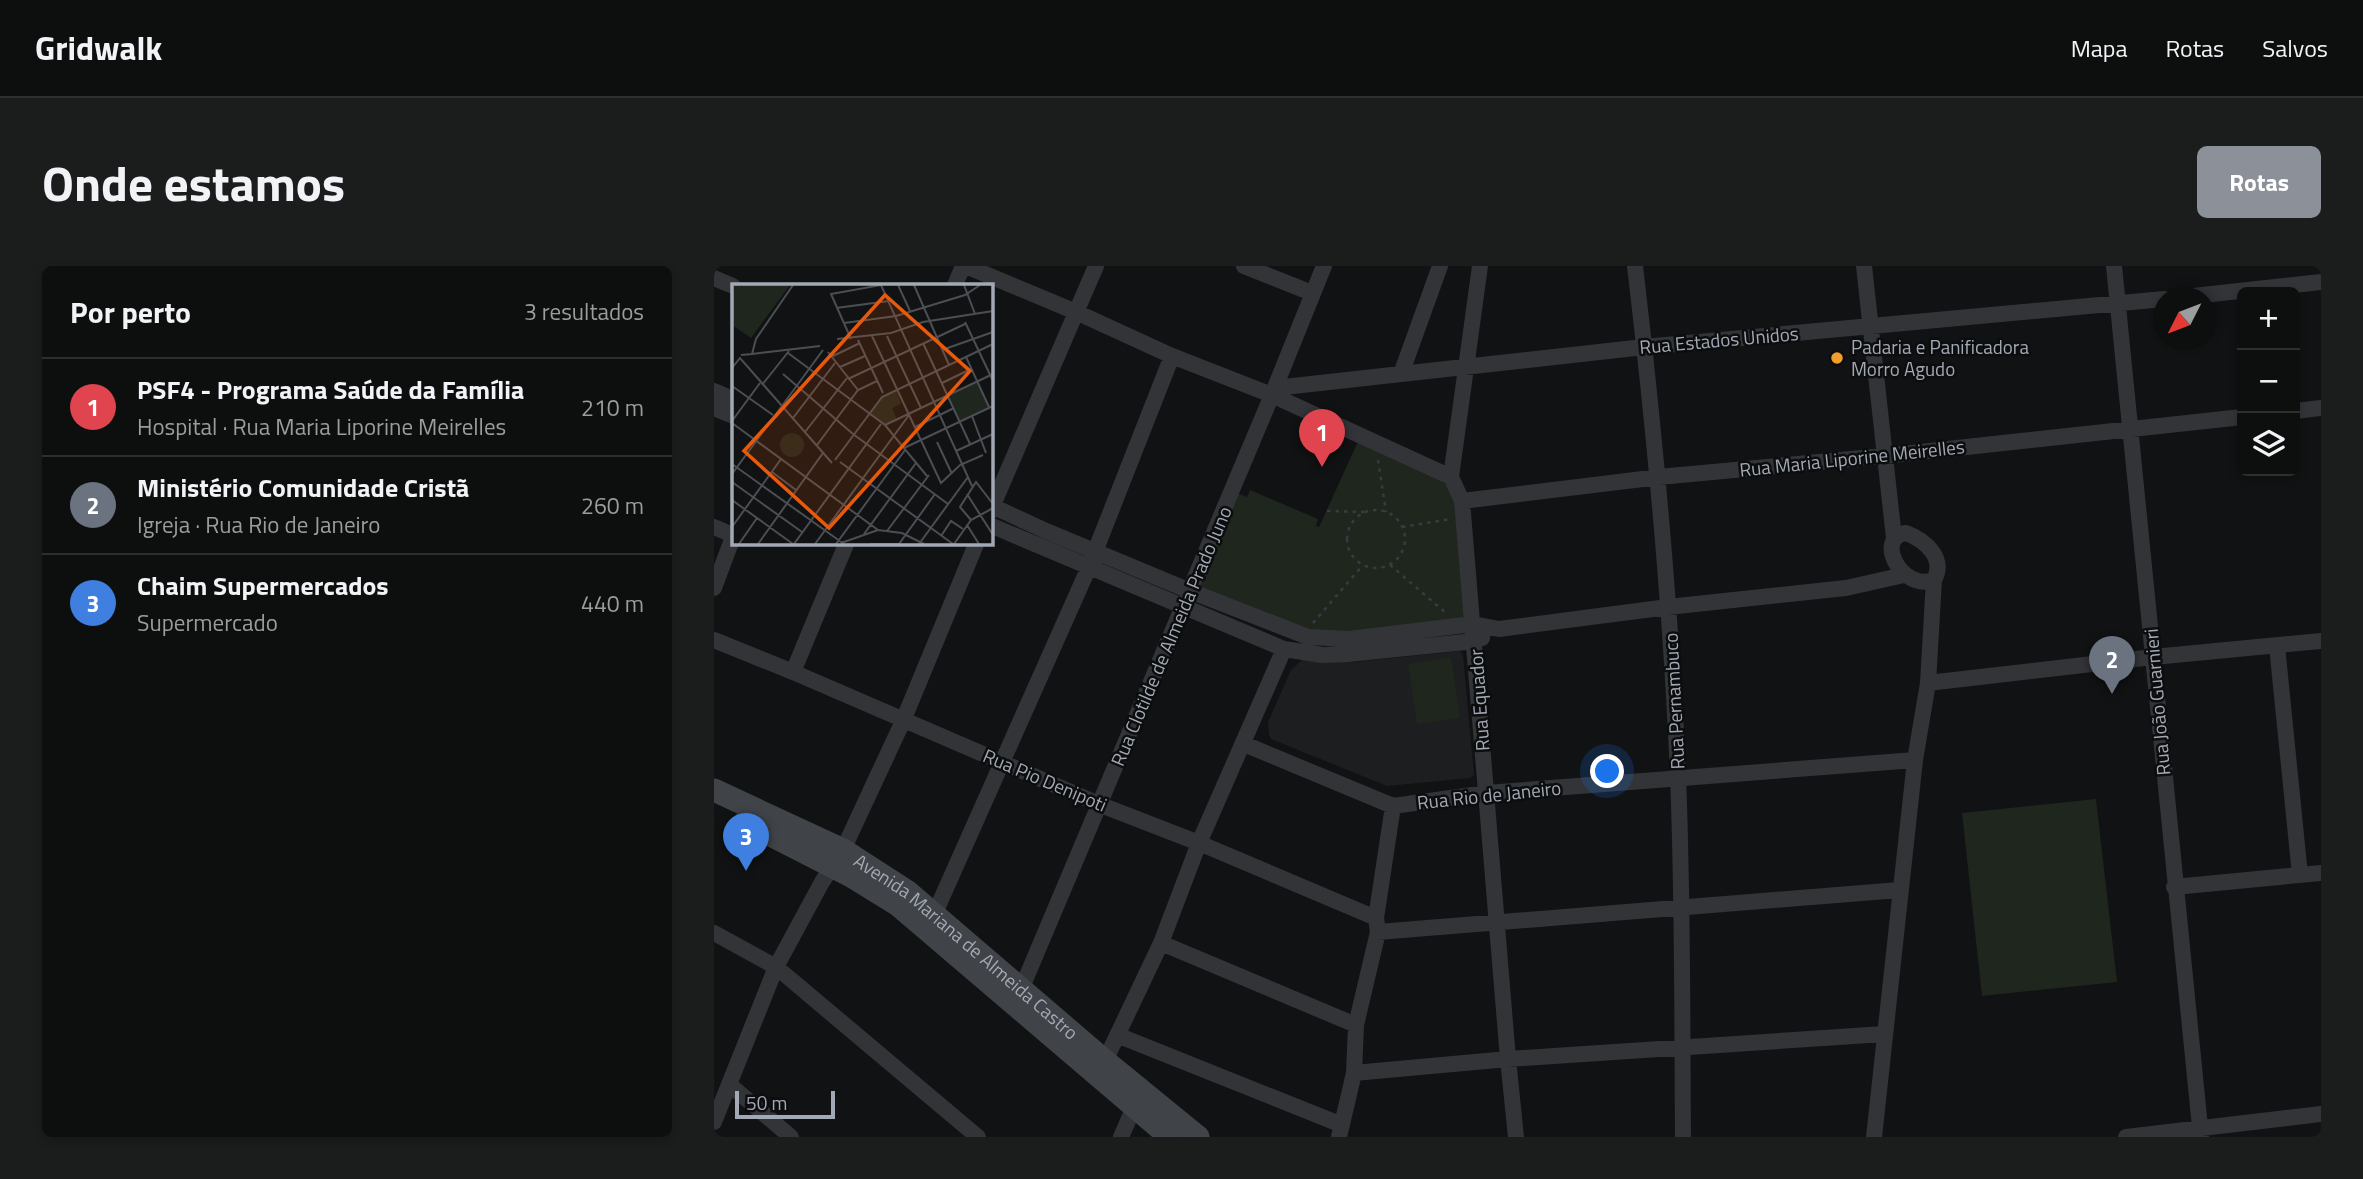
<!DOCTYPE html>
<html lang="pt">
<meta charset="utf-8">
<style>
body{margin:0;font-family:"Titillium Web",sans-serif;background:#1b1c1c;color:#f1f3f6}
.controls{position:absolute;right:21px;top:21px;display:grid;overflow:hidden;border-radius:10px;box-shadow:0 4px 10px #0003}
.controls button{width:63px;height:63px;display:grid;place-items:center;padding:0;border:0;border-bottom:2px solid #2d2e2e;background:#0d0e0e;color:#f1f3f6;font:35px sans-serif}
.compass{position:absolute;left:1439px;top:21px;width:63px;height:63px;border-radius:50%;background:#0d0e0e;box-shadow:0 4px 10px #0003;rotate:228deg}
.scale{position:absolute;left:21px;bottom:18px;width:100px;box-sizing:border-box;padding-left:7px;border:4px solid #a3a9b4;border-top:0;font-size:19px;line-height:24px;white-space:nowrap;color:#a3a9b4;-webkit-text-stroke:5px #0c0d0e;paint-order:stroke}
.you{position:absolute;left:894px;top:506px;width:24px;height:24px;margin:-18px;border:5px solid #fff;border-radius:50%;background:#1a73e8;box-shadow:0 0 0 10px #1a73e833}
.badge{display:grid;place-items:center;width:46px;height:46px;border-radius:50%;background:#8c9099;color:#fff;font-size:23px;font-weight:700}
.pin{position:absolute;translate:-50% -58px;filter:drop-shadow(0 2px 4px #0008)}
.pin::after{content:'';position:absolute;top:37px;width:24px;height:21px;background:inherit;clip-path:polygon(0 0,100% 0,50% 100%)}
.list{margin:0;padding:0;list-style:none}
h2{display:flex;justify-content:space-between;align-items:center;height:91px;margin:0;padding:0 28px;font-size:30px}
h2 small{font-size:23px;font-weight:400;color:#9a9c9e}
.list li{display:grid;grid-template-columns:46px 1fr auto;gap:21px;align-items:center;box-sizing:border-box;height:98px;padding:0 28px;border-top:2px solid #2d2e2e}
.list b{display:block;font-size:26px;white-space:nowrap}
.list p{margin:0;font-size:23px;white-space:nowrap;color:#9a9c9e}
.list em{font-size:23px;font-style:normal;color:#9a9c9e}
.icon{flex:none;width:38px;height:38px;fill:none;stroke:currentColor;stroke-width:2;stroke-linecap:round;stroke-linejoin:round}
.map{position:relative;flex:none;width:1607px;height:871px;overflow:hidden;border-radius:10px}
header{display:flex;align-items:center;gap:42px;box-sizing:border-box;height:98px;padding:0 35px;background:#0d0e0e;border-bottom:2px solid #2d2e2e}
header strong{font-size:33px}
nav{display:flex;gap:38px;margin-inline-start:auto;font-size:24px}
.intro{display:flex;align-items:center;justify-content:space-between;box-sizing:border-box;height:168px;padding:0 42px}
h1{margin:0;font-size:49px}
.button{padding:18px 32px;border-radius:10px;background:#8c9099;color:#fff;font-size:24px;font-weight:700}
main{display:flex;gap:42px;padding:0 42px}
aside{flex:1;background:#0d0e0e;border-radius:10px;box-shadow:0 4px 10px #0003}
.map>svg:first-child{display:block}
</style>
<header>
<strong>Gridwalk</strong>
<nav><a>Mapa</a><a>Rotas</a><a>Salvos</a></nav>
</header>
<div class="intro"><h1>Onde estamos</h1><a class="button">Rotas</a></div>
<main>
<aside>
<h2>Por perto<small>3 resultados</small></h2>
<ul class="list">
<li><span class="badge" style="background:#e0444e">1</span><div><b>PSF4 - Programa Saúde da Família</b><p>Hospital · Rua Maria Liporine Meirelles</p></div><em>210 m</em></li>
<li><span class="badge" style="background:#6b7280">2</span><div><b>Ministério Comunidade Cristã</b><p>Igreja · Rua Rio de Janeiro</p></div><em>260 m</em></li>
<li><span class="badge" style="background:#3f7fe0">3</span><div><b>Chaim Supermercados</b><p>Supermercado</p></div><em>440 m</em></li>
</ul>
</aside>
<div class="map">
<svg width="1607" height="871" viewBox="0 0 1607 871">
<rect width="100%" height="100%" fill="#111213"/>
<path fill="#1d1e20" d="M746 385 749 389 760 509 756 512 673 520 557 473 555 469 554 456 577 404 589 393 640 396Z"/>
<path fill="#1e261e" d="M647 169 733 218 741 232 753 358 609 368 483 323 523 227 533 231 536 224 604 253 602 260 605 261Z
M737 391 746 452 703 458 694 398Z
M1382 533 1403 716 1268 730 1248 547Z"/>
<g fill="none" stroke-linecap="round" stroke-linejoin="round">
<path stroke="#383b3f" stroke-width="2.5" stroke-dasharray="3.5 5" stroke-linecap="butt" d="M664 194 672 246
M633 273a29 29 0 1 1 58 0a29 29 0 1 1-58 0Z
M613 245 653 246
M688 261 737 253
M676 299 732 347
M599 357 649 299"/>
<path stroke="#323438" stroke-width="16" d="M252 0 362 46 458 90 558 129 737 211
M530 0 598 27
M766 0 737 211 748 235 794 793 802 871
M921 0C941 170 957 340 964 511 969 631 968 751 969 871
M1150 0 1180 272
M1400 0 1487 871
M0 12 19 20
M241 19 249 0
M1461 32 1607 16
M687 108 726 0
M561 122 930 81 1450 33
M0 125 19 133
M0 142 19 150
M1581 145 1607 142
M748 235 945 211 1170 190 1528 151
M276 239 332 265 476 325 594 371 635 373 759 358 785 363 954 341 1132 322 1190 309
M276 246 382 0
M276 259 570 383 608 389 634 388 761 375 768 372
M0 261 19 269
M1192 267C1211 274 1232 292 1220 314 1187 326 1160 271 1192 267Z
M0 322 19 271
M0 374 79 406 387 539 485 577 662 652
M1563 380 1586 609
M79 406 133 276
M1214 417 1439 391 1607 375
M530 478 679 540 773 527 1201 494
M1460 621 1607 607
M221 647 375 301 458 90
M664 666 1185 624
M0 667 62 701 264 871
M447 677 642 759
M304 731 558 129 610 0
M403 769 628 859
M391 795 447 677 485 577 570 383
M640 807 794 793 1170 768
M16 819 77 871
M0 856 62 701 108 616 129 584 189 455 263 276
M407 871 420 841
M625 871 640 807 642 759 664 666 662 652 679 540
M1160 871 1201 494 1214 417 1220 314
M1412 871 1607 848"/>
<g stroke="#404348" stroke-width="23">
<path id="s1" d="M0 524 129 584 194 626 391 795 484 871"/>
<path d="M31 556 137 610 184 639 456 871"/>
</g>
</g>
<circle fill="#f29e2a" stroke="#0c0d0e" stroke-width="2.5" cx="1123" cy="92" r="7"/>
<g text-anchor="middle" stroke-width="5" stroke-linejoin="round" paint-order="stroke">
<g font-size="19" fill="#a3a9b4" stroke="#0c0d0e">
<text transform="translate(1005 74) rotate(-5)" y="7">Rua Estados Unidos</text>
<text transform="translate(1138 192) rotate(-6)" y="7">Rua Maria Liporine Meirelles</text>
<text transform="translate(457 370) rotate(-67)" y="7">Rua Clotilde de Almeida Prado Juno</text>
<text transform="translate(765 434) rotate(-94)" y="7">Rua Equador</text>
<text transform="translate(960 435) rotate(-93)" y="7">Rua Pernambuco</text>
<text transform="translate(1443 436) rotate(-95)" y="7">Rua João Guarnieri</text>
<text transform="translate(331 514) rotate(23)" y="7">Rua Pio Denipoti</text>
<text transform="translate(775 529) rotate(-6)" y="7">Rua Rio de Janeiro</text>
<text dy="7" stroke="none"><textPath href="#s1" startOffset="299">Avenida Mariana de Almeida Castro</textPath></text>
</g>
<g font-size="19" fill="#a3a9b4" stroke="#0c0d0e" text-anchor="start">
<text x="1137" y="88">Padaria e Panificadora<tspan x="1137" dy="22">Morro Agudo</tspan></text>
</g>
</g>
<g transform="translate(18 18)">
<rect width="261" height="261" fill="#111213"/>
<path d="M0 1H58L19 54 0 41ZM245 98 257 123 228 137 216 112ZM164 106 169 120 160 124 165 136 152 140 137 129 149 114ZM48 161a12 12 0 1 1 24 0a12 12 0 1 1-24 0Z" fill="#1e261e"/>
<path fill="none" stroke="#4b4e53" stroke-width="2" d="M166 1 178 27M182 1 217 81M232 1 243 30M104 24 157 17M233 38 261 97M112 39 164 32 233 11 248 1M140 52 209 199 228 181 251 171M155 52 189 124M105 55 159 49 191 38 261 27M119 55 99 10 149 1 240 202M126 56 151 109M191 59 238 160M210 66 261 48M96 68 126 106M56 69 153 141 195 192M20 70 88 62M9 71 20 70 24 55 61 1M99 73 128 59M234 73 257 123M108 83 133 72M0 84 8 74 100 179M51 90 121 150 216 220M116 95 233 40M210 99 239 85M30 101 57 67M0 102 41 131M240 132 254 169M61 134 103 79M0 137 28 99M0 139 146 246M153 141 261 90M183 143 222 124M73 148 115 94M205 158 220 190M85 161 126 106 145 97M172 164 261 122M224 167 261 150M103 176 150 113 261 60M108 178 221 260M0 180 112 260M40 188 64 206M0 190 91 66M0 198 70 248M235 210 261 251M0 216 61 260M239 236 228 223 244 198 261 220M235 241 247 260M0 243 49 175M155 247 197 191M132 250 184 179M209 252 219 237 231 245M109 259 146 246 170 249 192 260M7 260 25 234M26 260 91 169M62 260 149 140M83 260 177 131M104 260 173 166M138 260H168M167 260 203 210M187 260 236 193M222 260 239 236 261 224"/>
<path fill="#e8590c" fill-opacity="0.15" stroke="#e8590c" stroke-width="3.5" d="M153 11 238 87 97 244 12 167Z"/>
<rect width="261" height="261" fill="none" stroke="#a3a9b4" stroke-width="3.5"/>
</g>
</svg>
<div class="controls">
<button>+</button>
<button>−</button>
<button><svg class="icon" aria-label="layers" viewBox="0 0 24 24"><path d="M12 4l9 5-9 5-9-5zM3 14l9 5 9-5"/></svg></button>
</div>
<svg class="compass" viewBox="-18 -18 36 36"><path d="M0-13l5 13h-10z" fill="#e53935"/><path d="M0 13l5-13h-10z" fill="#9a9c9e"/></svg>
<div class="scale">50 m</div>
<div class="you"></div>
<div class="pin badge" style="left:608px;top:201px;background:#e0444e">1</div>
<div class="pin badge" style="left:1398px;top:428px;background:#6b7280">2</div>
<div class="pin badge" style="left:32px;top:605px;background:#3f7fe0">3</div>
</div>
</main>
